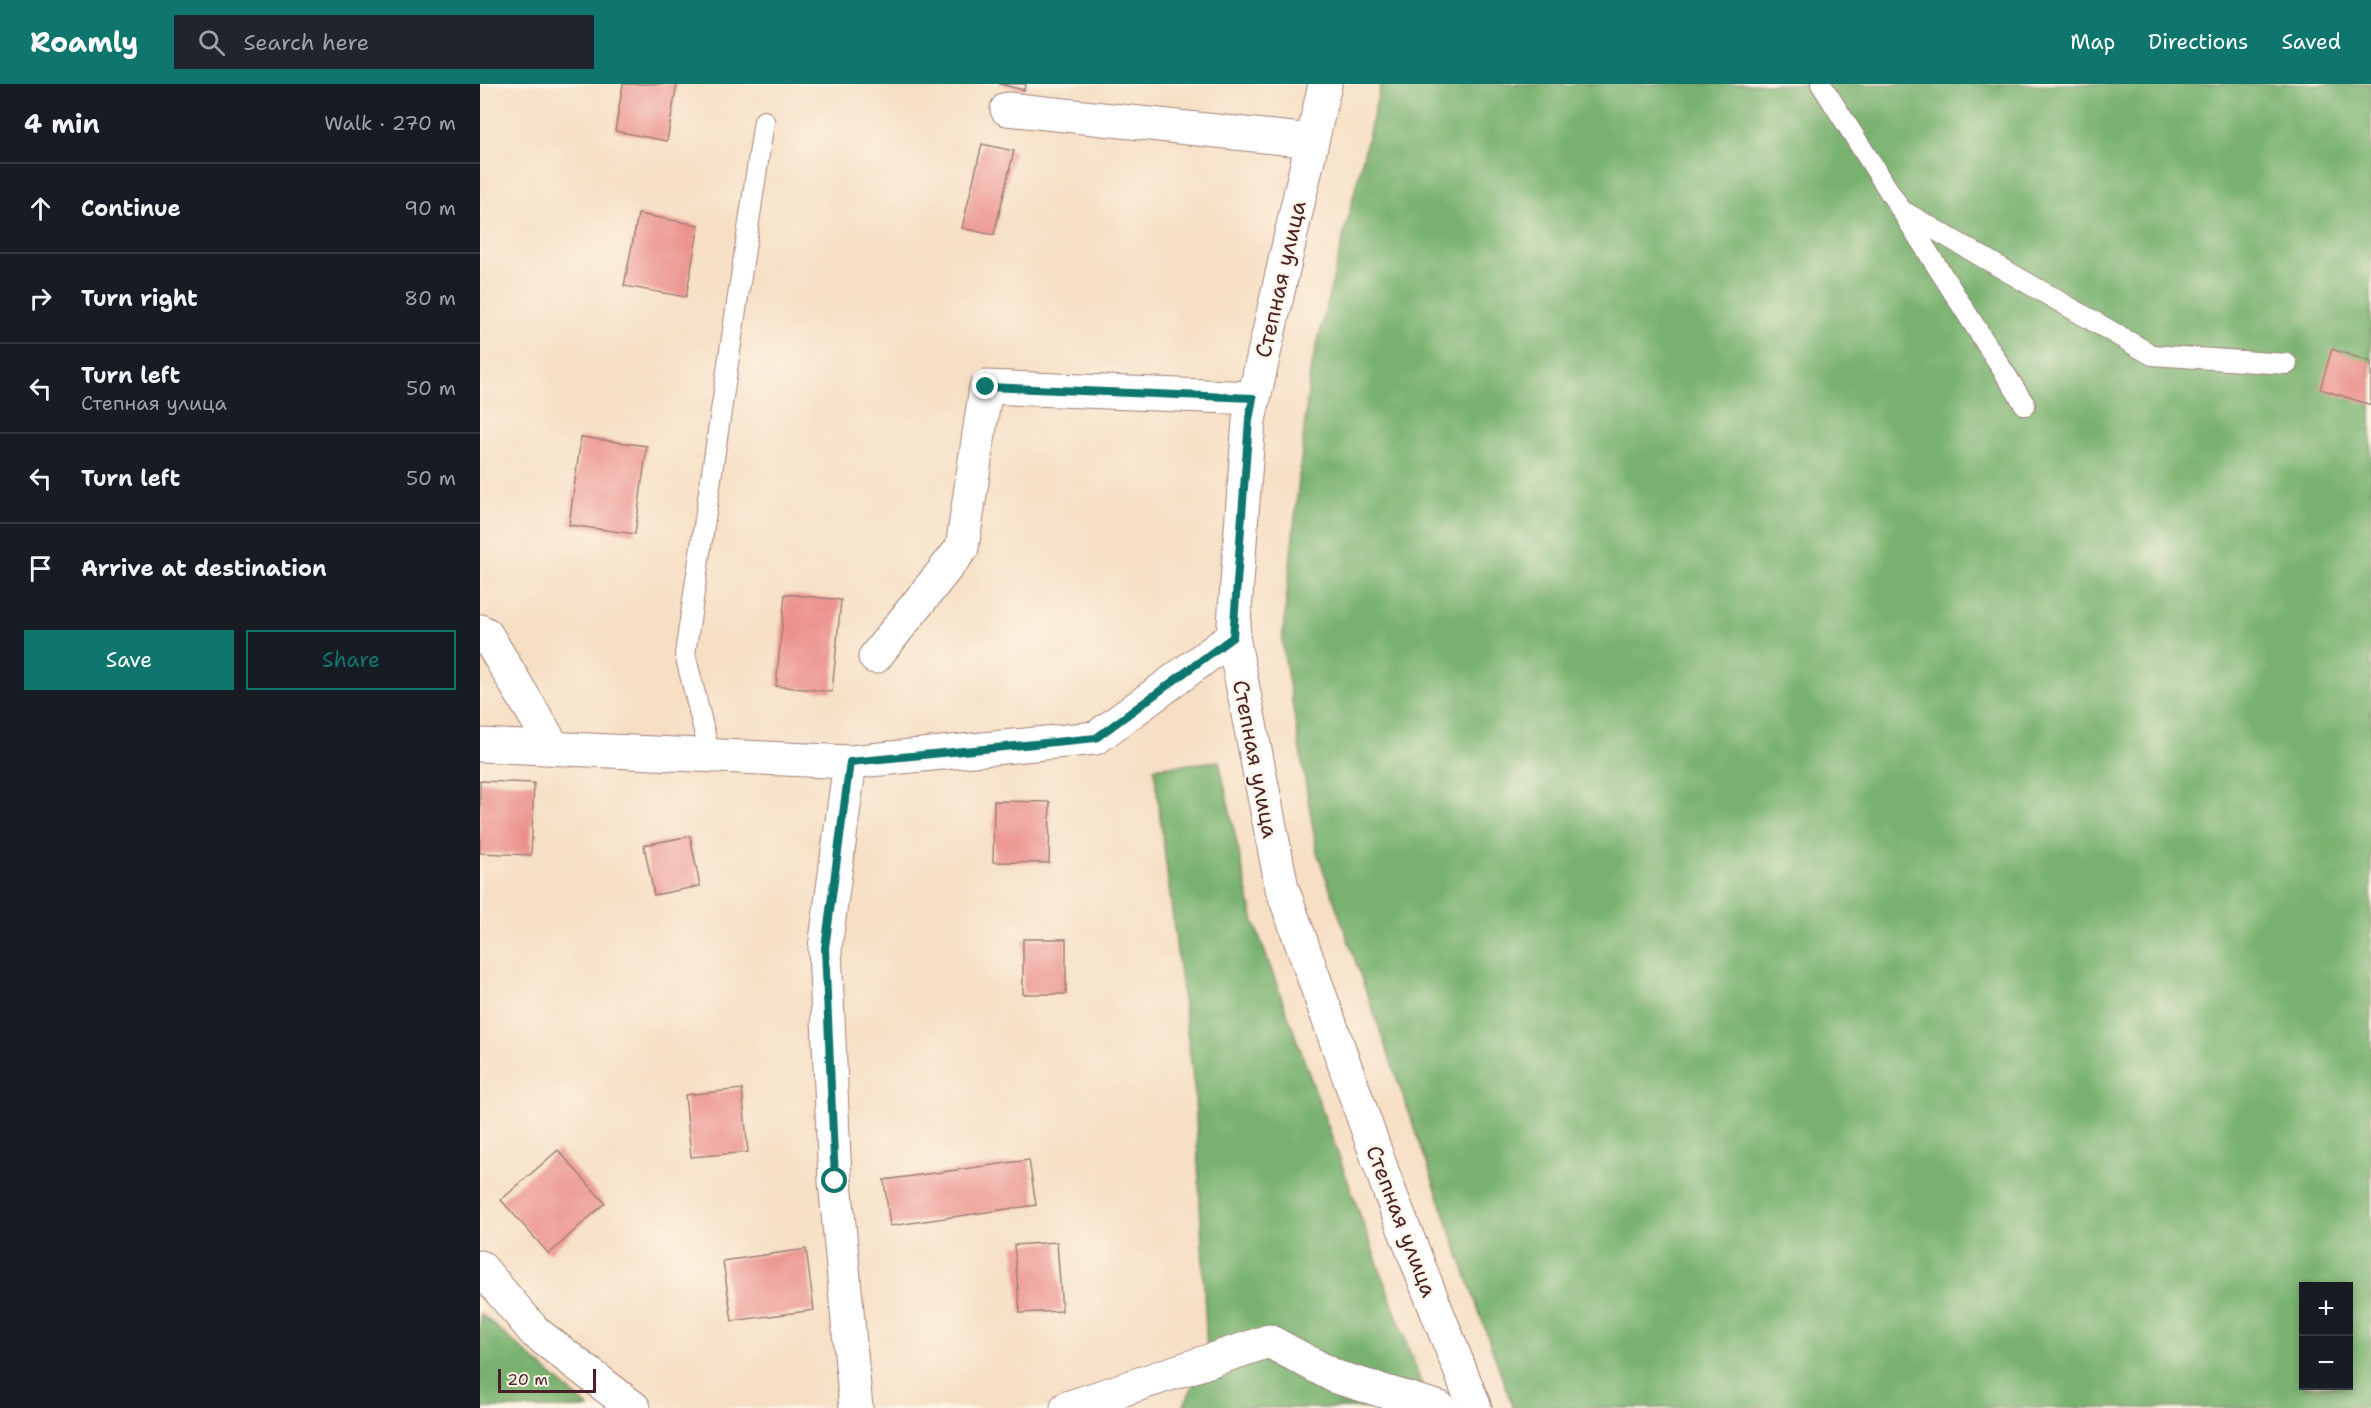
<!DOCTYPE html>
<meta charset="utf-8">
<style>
body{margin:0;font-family:"Shantell Sans",sans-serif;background:#20242c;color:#f1f3f6}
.controls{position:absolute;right:18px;bottom:18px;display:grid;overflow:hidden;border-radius:0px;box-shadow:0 3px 9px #0003}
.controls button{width:54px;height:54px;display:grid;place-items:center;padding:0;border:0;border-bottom:2px solid #363941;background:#171b24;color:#f1f3f6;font:30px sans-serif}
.scale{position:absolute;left:18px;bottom:15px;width:98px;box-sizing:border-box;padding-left:6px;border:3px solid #4a1f2b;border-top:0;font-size:16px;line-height:21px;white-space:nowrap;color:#4a1f2b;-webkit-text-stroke:4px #fcf5e5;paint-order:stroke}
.stop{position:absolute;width:18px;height:18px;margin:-14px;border:4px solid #0f766e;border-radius:50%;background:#fff}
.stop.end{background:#0f766e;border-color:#fff;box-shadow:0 2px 6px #0008}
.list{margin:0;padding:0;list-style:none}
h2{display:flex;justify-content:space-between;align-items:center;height:78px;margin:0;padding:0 24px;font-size:26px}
h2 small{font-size:20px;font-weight:400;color:#9ea1a6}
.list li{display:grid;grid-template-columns:39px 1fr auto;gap:18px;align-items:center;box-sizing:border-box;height:90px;padding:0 24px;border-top:2px solid #363941}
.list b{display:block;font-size:22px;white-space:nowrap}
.list p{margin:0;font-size:20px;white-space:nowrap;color:#9ea1a6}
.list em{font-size:20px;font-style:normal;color:#9ea1a6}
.actions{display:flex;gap:12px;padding:18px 24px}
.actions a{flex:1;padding:14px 0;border:2px solid #0f766e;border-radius:0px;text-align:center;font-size:21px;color:#0f766e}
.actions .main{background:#0f766e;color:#fff}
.icon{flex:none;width:33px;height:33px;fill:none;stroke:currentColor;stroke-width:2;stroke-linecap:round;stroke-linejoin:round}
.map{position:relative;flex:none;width:1891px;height:1324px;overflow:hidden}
header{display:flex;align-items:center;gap:36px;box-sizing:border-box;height:84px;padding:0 30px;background:#0f766e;color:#fff}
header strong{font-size:28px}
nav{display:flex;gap:33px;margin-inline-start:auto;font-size:21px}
.search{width:420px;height:54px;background:#20242c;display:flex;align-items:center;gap:15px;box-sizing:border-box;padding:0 21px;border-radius:0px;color:#9ea1a6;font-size:22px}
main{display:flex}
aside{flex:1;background:#171b24}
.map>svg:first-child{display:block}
</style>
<header>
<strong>Roamly</strong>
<div class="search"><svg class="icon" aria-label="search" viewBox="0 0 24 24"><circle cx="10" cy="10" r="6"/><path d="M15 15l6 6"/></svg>Search here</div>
<nav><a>Map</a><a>Directions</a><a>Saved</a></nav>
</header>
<main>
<aside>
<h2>4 min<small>Walk · 270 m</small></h2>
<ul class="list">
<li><svg class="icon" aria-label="ahead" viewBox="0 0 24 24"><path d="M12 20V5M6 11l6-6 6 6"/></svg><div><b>Continue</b></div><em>90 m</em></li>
<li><svg class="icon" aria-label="right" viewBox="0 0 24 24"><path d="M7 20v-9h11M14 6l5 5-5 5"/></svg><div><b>Turn right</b></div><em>80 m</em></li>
<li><svg class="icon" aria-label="left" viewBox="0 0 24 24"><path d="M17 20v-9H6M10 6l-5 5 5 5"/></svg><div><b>Turn left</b><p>Степная улица</p></div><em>50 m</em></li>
<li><svg class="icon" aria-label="left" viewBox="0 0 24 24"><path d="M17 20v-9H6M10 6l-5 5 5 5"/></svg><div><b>Turn left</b></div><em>50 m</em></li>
<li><svg class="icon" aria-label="arrive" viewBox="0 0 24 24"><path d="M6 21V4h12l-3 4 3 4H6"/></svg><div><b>Arrive at destination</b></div></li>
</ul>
<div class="actions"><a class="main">Save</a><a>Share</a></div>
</aside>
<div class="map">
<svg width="1891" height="1324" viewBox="0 0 1891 1324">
<rect width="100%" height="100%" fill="#fcf5e5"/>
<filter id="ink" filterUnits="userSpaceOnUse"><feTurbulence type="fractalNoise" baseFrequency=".0167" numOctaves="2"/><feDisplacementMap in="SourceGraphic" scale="12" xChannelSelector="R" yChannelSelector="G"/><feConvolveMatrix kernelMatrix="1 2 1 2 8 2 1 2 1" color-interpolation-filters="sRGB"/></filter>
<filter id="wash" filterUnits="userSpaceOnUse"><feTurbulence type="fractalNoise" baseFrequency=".008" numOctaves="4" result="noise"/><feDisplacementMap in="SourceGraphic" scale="24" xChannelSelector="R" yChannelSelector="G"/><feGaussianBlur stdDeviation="1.35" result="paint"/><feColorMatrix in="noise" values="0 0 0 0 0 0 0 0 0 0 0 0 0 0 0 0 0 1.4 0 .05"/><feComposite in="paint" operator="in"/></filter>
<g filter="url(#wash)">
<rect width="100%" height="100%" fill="#f6dfc4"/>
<path fill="#79b270" stroke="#62684e" stroke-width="1.5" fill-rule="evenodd" d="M901 0H1891V1324H1033L837 768 802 558 830 289ZM1824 1202H1868V1302H1824Z
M739 677 774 838 950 1324H703L727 1269 715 1011 674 684Z
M0 1229 109 1324H0Z"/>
<g id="blocks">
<path fill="#eb918c" d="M143 0H197L187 57 135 47Z
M519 0H546L544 6Z
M502 60 534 67 514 151 482 144Z
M158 130 219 141 206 213 144 202Z
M1852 265 1891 278V321L1840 305Z
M101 353 167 362 155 450 89 441Z
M305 510 361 516 352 608 296 602Z
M0 697 54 699 51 771 0 769Z
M514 717 570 718 569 779 513 778Z
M210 752 220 802 174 811 164 761Z
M543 855H586V910H543Z
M262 1005 268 1068 211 1073 205 1011Z
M78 1066 125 1119 69 1170 21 1116Z
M549 1076 556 1121 410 1142 404 1096Z
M577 1158 582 1227 540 1229 534 1161Z
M326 1165 334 1226 252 1237 243 1177Z"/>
</g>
</g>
<g filter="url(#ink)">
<use href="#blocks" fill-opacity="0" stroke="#a07f78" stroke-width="1.5"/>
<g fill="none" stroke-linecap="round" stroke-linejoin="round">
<defs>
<path id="service" d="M1341 0 1545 321
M1421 126 1672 271 1807 280
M230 671 205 570 284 37"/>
<path id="minor" d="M527 25 832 57
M0 547 6 550 74 664
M395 573 482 464 506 303 773 314
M0 661 370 678 616 654 753 553
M370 678 345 864 355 1097 376 1324
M0 1183 55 1248 154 1324
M587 1324 789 1257 856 1293 960 1324"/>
<path id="tertiary" d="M845 0 769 336 753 553 802 804 910 1109 995 1324"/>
</defs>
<use href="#service" stroke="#a07f78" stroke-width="22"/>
<use href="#minor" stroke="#a07f78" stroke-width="35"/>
<use href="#tertiary" stroke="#a07f78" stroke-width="35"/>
<use href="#service" stroke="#fff" stroke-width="20"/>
<use href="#minor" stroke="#fff" stroke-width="33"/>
<use href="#tertiary" stroke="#fff" stroke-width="33"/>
</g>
</g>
<g fill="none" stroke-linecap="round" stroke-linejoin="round" filter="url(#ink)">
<path stroke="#0f766e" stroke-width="8" d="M355 1097 345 864 370 678 616 654 753 553 769 336 773 314 506 303"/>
</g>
<g text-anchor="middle" stroke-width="4.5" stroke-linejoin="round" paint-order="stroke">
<g font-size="22" fill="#4a1f2b" stroke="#fcf5e5">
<text transform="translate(800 195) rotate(-77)" y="8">Степная улица</text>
<text transform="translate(776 675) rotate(79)" y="8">Степная улица</text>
<text transform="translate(922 1137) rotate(69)" y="8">Степная улица</text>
</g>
</g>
</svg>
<div class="controls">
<button>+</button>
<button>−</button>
</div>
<div class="scale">20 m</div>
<div class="stop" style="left:355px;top:1097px"></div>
<div class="stop end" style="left:506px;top:303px"></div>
</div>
</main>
